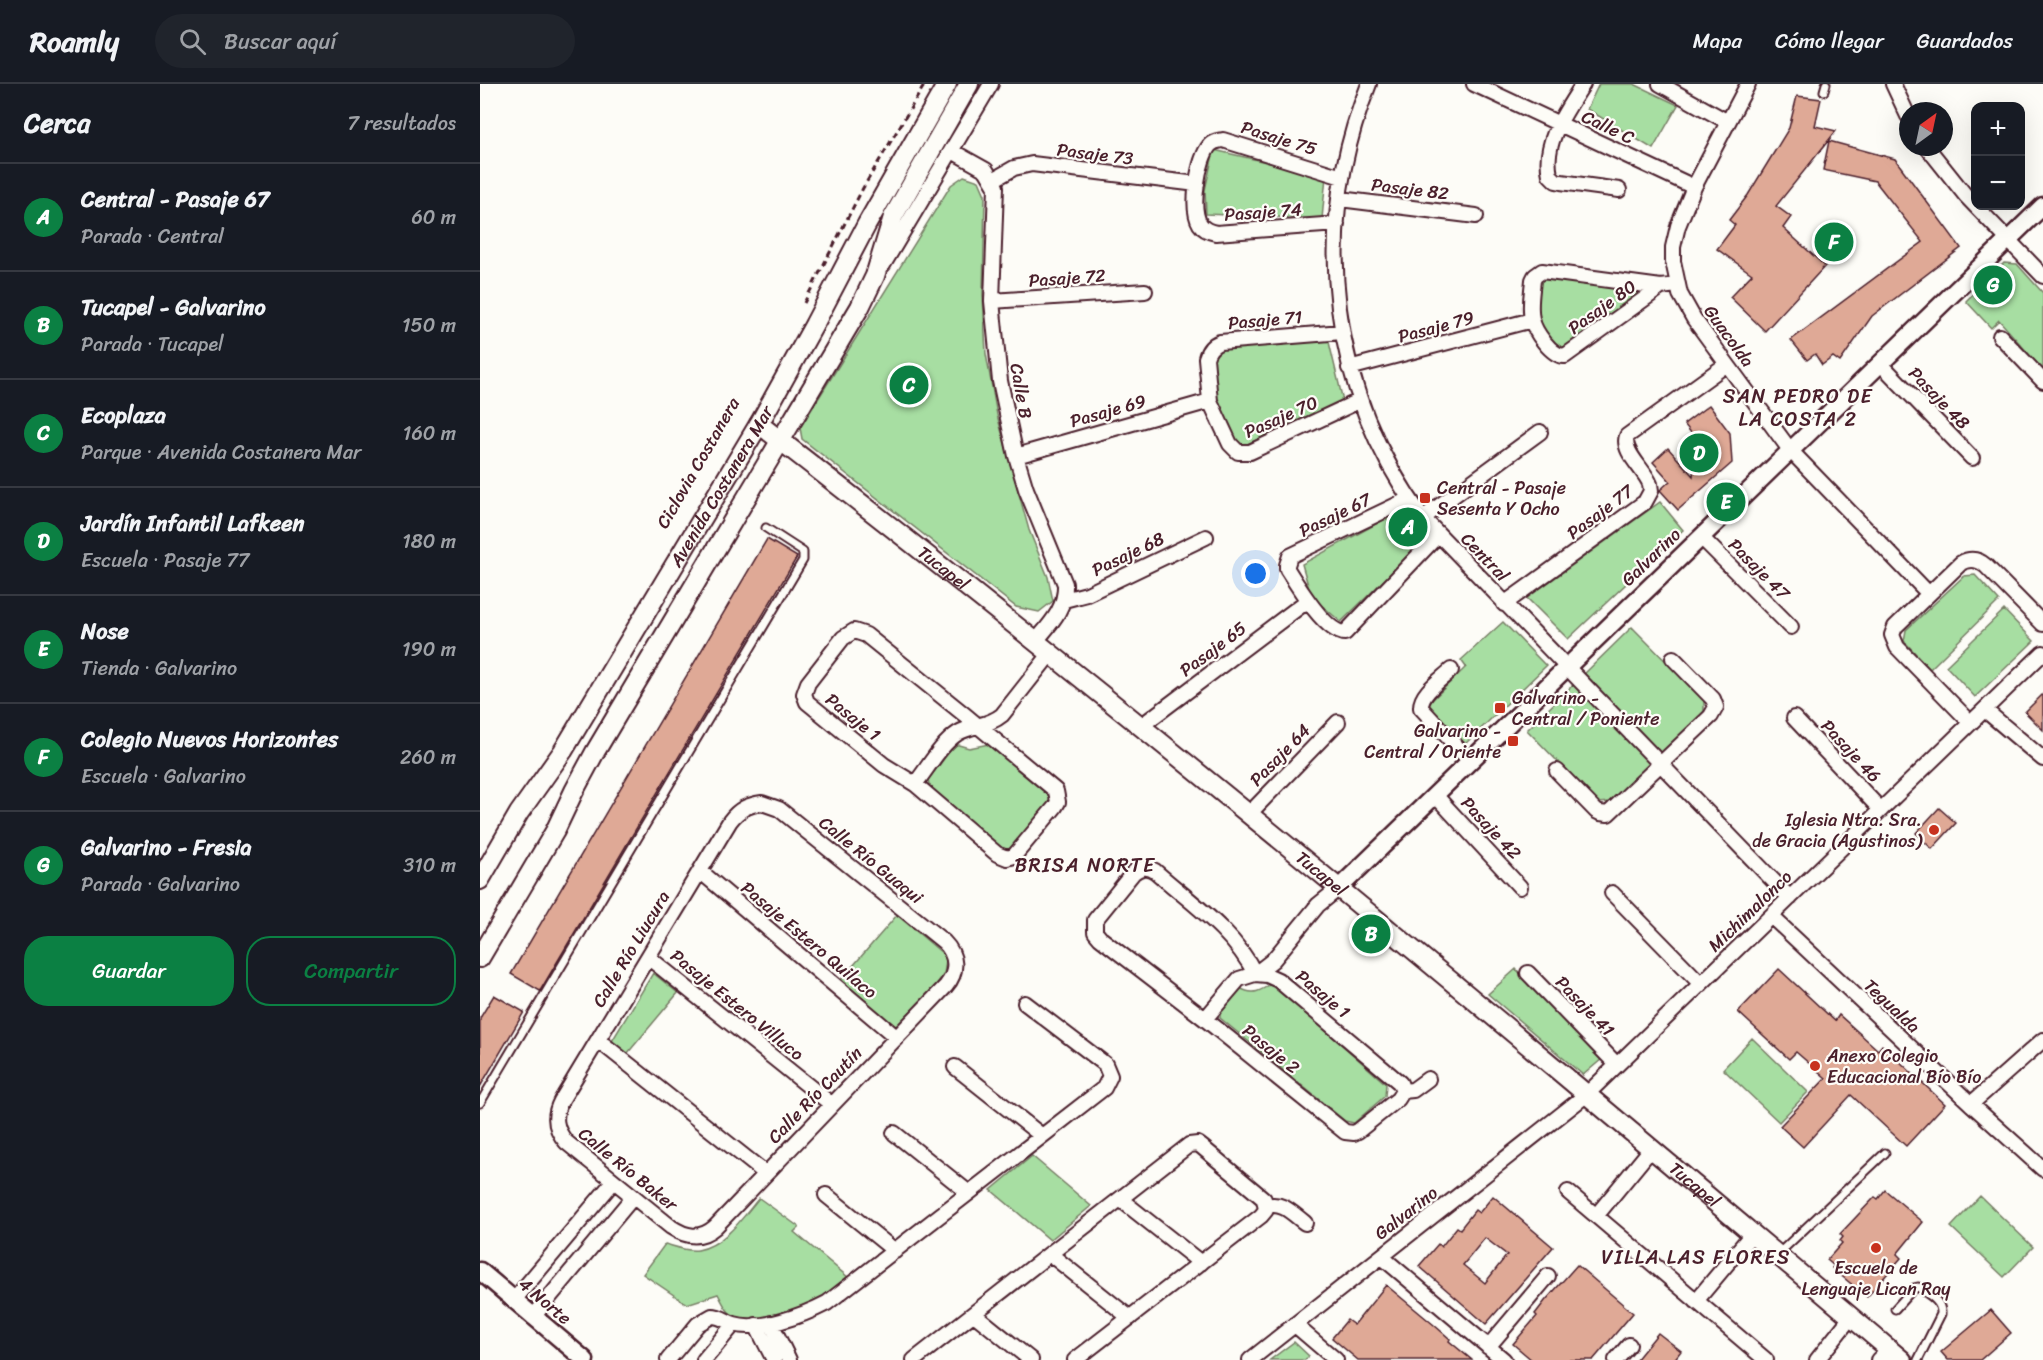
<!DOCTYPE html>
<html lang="es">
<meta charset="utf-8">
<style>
body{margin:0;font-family:Sriracha,sans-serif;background:#20242c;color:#f1f3f6}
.controls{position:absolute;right:18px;top:18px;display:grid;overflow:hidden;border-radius:12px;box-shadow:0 6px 24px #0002}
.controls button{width:54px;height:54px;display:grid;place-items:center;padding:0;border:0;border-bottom:2px solid #363941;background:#171b24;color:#f1f3f6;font:30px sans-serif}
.compass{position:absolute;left:1419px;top:18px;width:54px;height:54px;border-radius:50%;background:#171b24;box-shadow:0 6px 24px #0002;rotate:33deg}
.you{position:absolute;left:776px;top:490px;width:21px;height:21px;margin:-15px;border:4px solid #fff;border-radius:50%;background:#1a73e8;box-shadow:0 0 0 9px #1a73e833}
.badge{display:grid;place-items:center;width:39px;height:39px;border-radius:50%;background:#0b8043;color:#fff;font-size:20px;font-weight:700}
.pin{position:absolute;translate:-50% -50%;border:3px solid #fff;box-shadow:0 2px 6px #0006}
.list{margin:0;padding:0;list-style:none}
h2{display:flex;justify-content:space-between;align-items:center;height:78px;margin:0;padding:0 24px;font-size:26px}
h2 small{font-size:20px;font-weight:400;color:#9ea1a6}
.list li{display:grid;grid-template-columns:39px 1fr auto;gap:18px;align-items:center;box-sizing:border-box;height:108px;padding:0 24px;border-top:2px solid #363941}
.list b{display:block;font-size:22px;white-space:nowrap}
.list p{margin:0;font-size:20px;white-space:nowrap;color:#9ea1a6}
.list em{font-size:20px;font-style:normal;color:#9ea1a6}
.actions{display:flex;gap:12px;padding:18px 24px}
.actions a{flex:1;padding:14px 0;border:2px solid #0b8043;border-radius:24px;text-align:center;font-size:21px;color:#0b8043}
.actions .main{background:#0b8043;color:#fff}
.icon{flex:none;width:33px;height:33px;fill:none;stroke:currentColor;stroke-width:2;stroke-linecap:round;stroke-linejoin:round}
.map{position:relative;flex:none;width:1563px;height:1276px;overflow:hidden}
header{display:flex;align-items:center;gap:36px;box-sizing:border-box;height:84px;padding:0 30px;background:#171b24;border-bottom:2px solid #363941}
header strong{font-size:28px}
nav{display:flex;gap:33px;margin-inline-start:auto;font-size:21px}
.search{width:420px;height:54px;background:#20242c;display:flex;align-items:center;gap:15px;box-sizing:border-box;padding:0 21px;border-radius:33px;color:#9ea1a6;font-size:22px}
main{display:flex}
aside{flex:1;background:#171b24}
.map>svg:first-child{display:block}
</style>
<header>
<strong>Roamly</strong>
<div class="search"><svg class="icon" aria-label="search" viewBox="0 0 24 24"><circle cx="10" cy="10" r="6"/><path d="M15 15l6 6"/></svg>Buscar aquí</div>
<nav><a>Mapa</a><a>Cómo llegar</a><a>Guardados</a></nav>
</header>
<main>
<aside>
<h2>Cerca<small>7 resultados</small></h2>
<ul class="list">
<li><span class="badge">A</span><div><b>Central - Pasaje 67</b><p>Parada · Central</p></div><em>60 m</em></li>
<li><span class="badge">B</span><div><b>Tucapel - Galvarino</b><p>Parada · Tucapel</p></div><em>150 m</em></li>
<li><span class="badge">C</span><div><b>Ecoplaza</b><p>Parque · Avenida Costanera Mar</p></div><em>160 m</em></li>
<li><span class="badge">D</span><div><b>Jardín Infantil Lafkeen</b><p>Escuela · Pasaje 77</p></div><em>180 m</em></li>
<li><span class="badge">E</span><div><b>Nose</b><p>Tienda · Galvarino</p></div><em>190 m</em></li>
<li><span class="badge">F</span><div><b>Colegio Nuevos Horizontes</b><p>Escuela · Galvarino</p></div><em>260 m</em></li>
<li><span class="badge">G</span><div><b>Galvarino - Fresia</b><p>Parada · Galvarino</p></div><em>310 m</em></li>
</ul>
<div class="actions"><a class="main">Guardar</a><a>Compartir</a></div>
</aside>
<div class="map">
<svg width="1563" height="1276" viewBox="0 0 1563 1276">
<rect width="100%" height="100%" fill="#fdfcf7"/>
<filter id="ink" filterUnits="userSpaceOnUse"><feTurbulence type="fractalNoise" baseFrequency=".0167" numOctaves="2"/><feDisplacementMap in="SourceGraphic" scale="12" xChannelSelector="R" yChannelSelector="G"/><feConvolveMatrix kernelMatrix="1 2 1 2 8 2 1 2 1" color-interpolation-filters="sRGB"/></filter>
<g filter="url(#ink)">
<path fill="#a7dea2" stroke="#787e66" stroke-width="1.5" d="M1119 0H1154L1198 21 1173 65 1107 25Z
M734 66 846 92 842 135 726 130 725 106Z
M484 92 499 97 505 111 503 211 506 270 517 331 534 392 549 446 568 493 573 517 559 528 536 523 322 355 320 344 471 101Z
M1524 179 1537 180 1563 209V286L1519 236 1511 244 1486 217Z
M1062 194 1156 206 1158 212 1154 217 1083 264C1058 264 1050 210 1062 194Z
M848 254 863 317 765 361H759L755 358 737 322 732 273 738 263Z
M1180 418 1203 446 1088 555 1047 514Z
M920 427 945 456 861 538 831 512 822 480Z
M1495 491 1519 517 1450 585 1424 557 1426 546 1484 492Z
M1524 526 1554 557 1495 613 1466 582Z
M1023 538 1066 582 984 661 947 621 986 583 981 576Z
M1152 543 1224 616V630L1130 718 1118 719 1047 646Z
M475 660 489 664 509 660 569 707 570 719 532 764 523 766 451 708 448 696Z
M417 831 462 869 466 876 464 890 453 905 415 943 360 897Z
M1036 885 1122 975 1103 991 1008 910Z
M173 889 198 909 147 970 132 957Z
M792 899 906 1000 905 1012 874 1039 865 1037 740 934V926L760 904C773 912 781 907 792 899Z
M1272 954 1328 1008 1299 1038 1243 985Z
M552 1072 611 1122 570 1156 511 1106Z
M1500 1112 1553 1163 1524 1193 1471 1143Z
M279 1114 319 1143 314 1148 369 1194C358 1202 347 1212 335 1218 320 1226 275 1239 258 1234 247 1230 243 1219 238 1210L207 1220 163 1190 185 1160C196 1163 208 1168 218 1166 245 1161 263 1133 279 1114Z
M814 1258 829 1272 825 1276H790Z"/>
<path fill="#dfa996" stroke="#4a1f2b" stroke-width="1.5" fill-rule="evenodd" d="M1317 12 1341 15 1335 42 1356 47 1296 122 1311 133 1303 144 1345 182 1285 247 1250 213 1272 190 1237 165 1255 141 1249 136 1268 111 1309 44Z
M1349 57 1415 75 1481 164 1392 232 1360 278 1353 273 1342 281 1335 270 1327 276 1311 256 1443 158 1395 97 1343 86Z
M1229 321 1250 349 1252 379 1198 426 1180 406 1190 397 1173 378 1188 364 1213 392 1217 356 1204 340Z
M287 455 317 473 60 907 31 890Z
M1563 610V646L1545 628Z
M1459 724 1476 739 1452 765 1436 749Z
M1299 885 1355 937 1359 931 1398 966 1402 961 1465 1020 1426 1062 1371 1011 1323 1063 1300 1042 1346 994 1316 968 1309 975 1258 928Z
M14 911 44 928 0 1003V934Z
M1405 1106 1443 1138 1417 1170 1421 1174 1387 1213 1352 1184 1354 1182 1347 1176 1362 1159 1360 1157 1363 1153 1360 1150 1395 1113 1398 1115Z
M1013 1112 1073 1163 1006 1240 939 1182 958 1160 961 1163 977 1143 980 1145 995 1126 999 1129ZM1005 1154 1027 1171 1005 1199 983 1181Z
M1097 1181 1153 1229 1113 1276H1052L1033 1260 1057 1232 1055 1230 1065 1217Z
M906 1201 954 1241 970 1255 969 1257 992 1276H878L852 1254 867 1236 874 1241Z
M1511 1226 1531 1249 1500 1276H1468L1461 1268Z
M1178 1249 1201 1267 1194 1276H1156Z"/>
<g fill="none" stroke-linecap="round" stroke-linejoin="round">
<defs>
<path id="service" d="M1344 7 1346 0
M0 1019 323 476V468L286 444
M1298 1170 1405 1069
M1415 1225 1434 1204 1438 1203C1448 1211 1462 1216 1461 1230L1438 1276"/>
<path id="minor" d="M889 0C830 147 850 307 943 434L1310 814
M994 0 1214 103
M1103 0C1087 26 1062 58 1070 91L1076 97 1081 98 1139 106
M1180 0 1248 38
M1268 0 1214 103 1198 142 1193 163V177L1200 210 1214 235 1310 366 1449 510
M1413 0 1428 32
M1447 63 1486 112 1563 192
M472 67 506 86 516 103 512 217 520 297 536 372 546 405 585 500C586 524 571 539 556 557
M513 96 534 84 552 80 717 100
M860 115 996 132
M857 140 736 149C730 148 724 146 720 140 710 124 718 75 730 61 734 57 738 57 743 56L862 93
M403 181 511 0
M1181 203 1062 187 1055 192 1053 196C1052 208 1049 223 1052 235 1054 247 1072 273 1085 272L1181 203 1197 201
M512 217 665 207
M862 248 740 258C732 261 728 266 726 274L730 317 750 360 758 368H770L879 317
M1520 252 1563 297
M1400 279 1492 374
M869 284 1052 236
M536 372 730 317
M929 415 810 472 807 481V485C817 501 846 549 865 549L958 451
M943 434 1060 348
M1221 453 1311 543
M584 516 607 510 726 453
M1024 520 1165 418 1171 407 1170 400C1165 386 1141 367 1147 352L1247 280
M374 547 386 551 485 631 576 707 578 718 575 723 534 772 527 774 517 770 435 700 404 681 327 618 324 610 328 599 363 554Z
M971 586C962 595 940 609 941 624L990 677
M1505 626 1563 675
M1314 634 1401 726
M1491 639 1417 563 1412 551 1415 543 1481 479C1490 474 1498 475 1506 482L1563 540
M661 642 827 517
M1077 687 1116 727 1120 729 1128 730 1231 632 1236 623 1233 615 1193 574
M435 700C448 684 460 661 478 649 492 641 509 642 522 631L571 569
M955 711 1040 803
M282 719 299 725 464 858C477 871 478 888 466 902L235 1143C220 1156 206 1153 191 1143L86 1058C75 1045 73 1032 81 1017L250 737C259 725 268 721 282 719Z
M769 730 858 638
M220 787 416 953
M1132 809 1221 900
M1291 832 1491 1020 1563 1085
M168 873 351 1020
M1048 889 1137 981
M775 890C754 847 710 818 675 787 667 782 660 783 653 789L615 836V848L620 854 725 935 865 1048 874 1049 878 1047 918 1015 923 1007
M775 890 787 891 798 896 920 999 923 1007
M725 935 759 895 775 890 793 876 838 821 859 804
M118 956 285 1089
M475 983 562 1052
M923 1007 933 1006 948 995
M1491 1020 1563 956
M414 1049 489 1109
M1088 1108 1286 1276
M346 1111 415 1167
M640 1115 721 1179
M787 1122C802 1117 813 1130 825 1139
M1116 1132 1171 1065
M570 1170 650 1234
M902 1173 1024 1276
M34 1216 134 1097
M1216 1217 1272 1150
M494 1230 551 1276
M53 1233 153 1113
M291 1239 309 1276
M276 1241 294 1276
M815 1241 856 1276
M1008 1263 1068 1192
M188 1276 218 1240 232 1232C241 1232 245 1237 254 1240 279 1248 324 1231 347 1219L624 1004 630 992 625 980 545 919
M224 1276 254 1240
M434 1276 709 1061 718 1060 722 1063 784 1115 786 1126 781 1132 595 1276
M770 1276 1106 1011 1563 569
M1136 1276 1149 1261
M1337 1276 1371 1233
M1398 1276 1409 1265"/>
<path id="tertiary" d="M859 804 1563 122
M0 1187 105 1276"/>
<g id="secondary">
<path id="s1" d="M279 340C669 641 1046 958 1422 1276"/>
<path id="s2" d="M0 796 39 729 83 667 279 340 334 241 387 140 467 0"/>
<path d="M0 874 75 747 94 707 115 668 380 223 395 192 413 133 489 0"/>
</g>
</defs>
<use href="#service" stroke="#4a1f2b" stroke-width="11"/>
<use href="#minor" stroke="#4a1f2b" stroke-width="18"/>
<use href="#tertiary" stroke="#4a1f2b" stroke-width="21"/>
<use href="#secondary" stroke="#4a1f2b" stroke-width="22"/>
<path stroke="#4a1f2b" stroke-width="3" stroke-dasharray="6 4.5" stroke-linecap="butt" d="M324 219 383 104 445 0"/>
<use href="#service" stroke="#fdfcf7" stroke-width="7"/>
<use href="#minor" stroke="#fdfcf7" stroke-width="14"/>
<use href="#tertiary" stroke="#fdfcf7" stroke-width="16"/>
<use href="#secondary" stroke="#fdfcf7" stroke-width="18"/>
</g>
</g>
<g fill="#c8321e" stroke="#fdfcf7" stroke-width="2">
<rect x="939" y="408" width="12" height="12" rx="3"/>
<rect x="1014" y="618" width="12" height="12" rx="3"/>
<rect x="1027" y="651" width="12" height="12" rx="3"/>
<circle cx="1454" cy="746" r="6"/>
<circle cx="1335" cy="982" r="6"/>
<circle cx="1396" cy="1164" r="6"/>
</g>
<g text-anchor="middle" stroke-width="4.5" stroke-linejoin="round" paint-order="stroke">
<g font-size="18" fill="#4a1f2b" stroke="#fdfcf7">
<text transform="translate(1128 43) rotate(25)" y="6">Calle C</text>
<text transform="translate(799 54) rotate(17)" y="6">Pasaje 75</text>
<text transform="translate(615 70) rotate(7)" y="6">Pasaje 73</text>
<text transform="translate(930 105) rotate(7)" y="6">Pasaje 82</text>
<text transform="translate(783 128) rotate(-4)" y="6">Pasaje 74</text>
<text transform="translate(587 194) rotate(-4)" y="6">Pasaje 72</text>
<text transform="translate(1122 223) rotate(-36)" y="6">Pasaje 80</text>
<text transform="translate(785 236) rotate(-5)" y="6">Pasaje 71</text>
<text transform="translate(956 243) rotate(-15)" y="6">Pasaje 79</text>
<text transform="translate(1249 252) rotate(54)" y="6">Guacolda</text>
<text transform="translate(541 307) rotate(80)" y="6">Calle B</text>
<text transform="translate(1459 314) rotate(46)" y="6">Pasaje 48</text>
<text transform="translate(628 327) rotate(-16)" y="6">Pasaje 69</text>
<text transform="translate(801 333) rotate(-24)" y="6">Pasaje 70</text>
<text transform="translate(218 379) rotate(-60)" y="6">Ciclovia Costanera</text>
<text dy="6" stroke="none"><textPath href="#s2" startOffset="462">Avenida Costanera Mar</textPath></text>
<text transform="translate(1120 428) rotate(-37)" y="6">Pasaje 77</text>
<text transform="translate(855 431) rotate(-26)" y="6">Pasaje 67</text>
<text transform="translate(648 470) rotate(-26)" y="6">Pasaje 68</text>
<text transform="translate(1005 473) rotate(46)" y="6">Central</text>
<text transform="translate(1171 473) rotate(-44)" y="6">Galvarino</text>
<text dy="6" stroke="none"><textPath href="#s1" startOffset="234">Tucapel</textPath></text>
<text transform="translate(1279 485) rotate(45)" y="6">Pasaje 47</text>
<text transform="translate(733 565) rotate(-37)" y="6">Pasaje 65</text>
<text transform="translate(373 633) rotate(39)" y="6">Pasaje 1</text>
<text transform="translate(1371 667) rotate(47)" y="6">Pasaje 46</text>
<text transform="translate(800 671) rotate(-46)" y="6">Pasaje 64</text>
<text transform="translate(1011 744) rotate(47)" y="6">Pasaje 42</text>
<text transform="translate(391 776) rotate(39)" y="6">Calle Río Guaqui</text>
<text dy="6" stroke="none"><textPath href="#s1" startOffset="720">Tucapel</textPath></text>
<text transform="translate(1270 827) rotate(-44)" y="6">Michimalonco</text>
<text transform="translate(329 856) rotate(40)" y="6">Pasaje Estero Quilaco</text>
<text transform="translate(151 865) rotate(-59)" y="6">Calle Río Liucura</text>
<text transform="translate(843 910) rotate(40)" y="6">Pasaje 1</text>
<text transform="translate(257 921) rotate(39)" y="6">Pasaje Estero Villuco</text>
<text transform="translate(1105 922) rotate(46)" y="6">Pasaje 41</text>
<text transform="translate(1412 922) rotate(43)" y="6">Tegualda</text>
<text transform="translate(791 965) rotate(39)" y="6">Pasaje 2</text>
<text transform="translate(335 1011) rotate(-46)" y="6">Calle Río Cautín</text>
<text transform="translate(148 1085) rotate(39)" y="6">Calle Río Baker</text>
<text dy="6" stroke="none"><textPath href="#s1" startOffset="1206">Tucapel</textPath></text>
<text transform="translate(926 1129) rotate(-38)" y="6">Galvarino</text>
<text transform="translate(65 1217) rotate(40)" y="6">4 Norte</text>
</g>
<g font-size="18" fill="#4a1f2b" stroke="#fdfcf7" text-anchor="start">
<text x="957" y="410">Central - Pasaje<tspan x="957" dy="21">Sesenta Y Ocho</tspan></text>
<text x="1032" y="620">Galvarino -<tspan x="1032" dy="21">Central / Poniente</tspan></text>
<text x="1021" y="653" text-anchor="end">Galvarino -<tspan x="1021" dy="21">Central / Oriente</tspan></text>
<text x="1442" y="742" text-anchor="end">Iglesia Ntra. Sra.<tspan x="1442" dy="21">de Gracia (Agustinos)</tspan></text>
<text x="1347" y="978">Anexo Colegio<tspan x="1347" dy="21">Educacional Bío Bío</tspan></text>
<text x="1396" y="1190" text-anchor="middle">Escuela de<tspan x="1396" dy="21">Lenguaje Lican Ray</tspan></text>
</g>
<g font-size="20" letter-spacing="1.5" fill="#4a1f2b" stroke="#fdfcf7">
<text x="1318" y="319">SAN PEDRO DE<tspan x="1318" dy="23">LA COSTA 2</tspan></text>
<text x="605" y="788">BRISA NORTE</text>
<text x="1216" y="1180">VILLA LAS FLORES</text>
</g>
</g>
</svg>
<div class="controls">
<button>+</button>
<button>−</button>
</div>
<svg class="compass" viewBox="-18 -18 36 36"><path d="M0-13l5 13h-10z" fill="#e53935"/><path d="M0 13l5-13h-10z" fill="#9ea1a6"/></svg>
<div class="you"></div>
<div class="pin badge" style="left:928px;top:443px">A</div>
<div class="pin badge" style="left:891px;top:850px">B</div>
<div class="pin badge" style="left:429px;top:301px">C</div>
<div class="pin badge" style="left:1219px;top:369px">D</div>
<div class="pin badge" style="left:1246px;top:418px">E</div>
<div class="pin badge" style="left:1354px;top:158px">F</div>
<div class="pin badge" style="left:1513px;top:201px">G</div>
</div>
</main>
